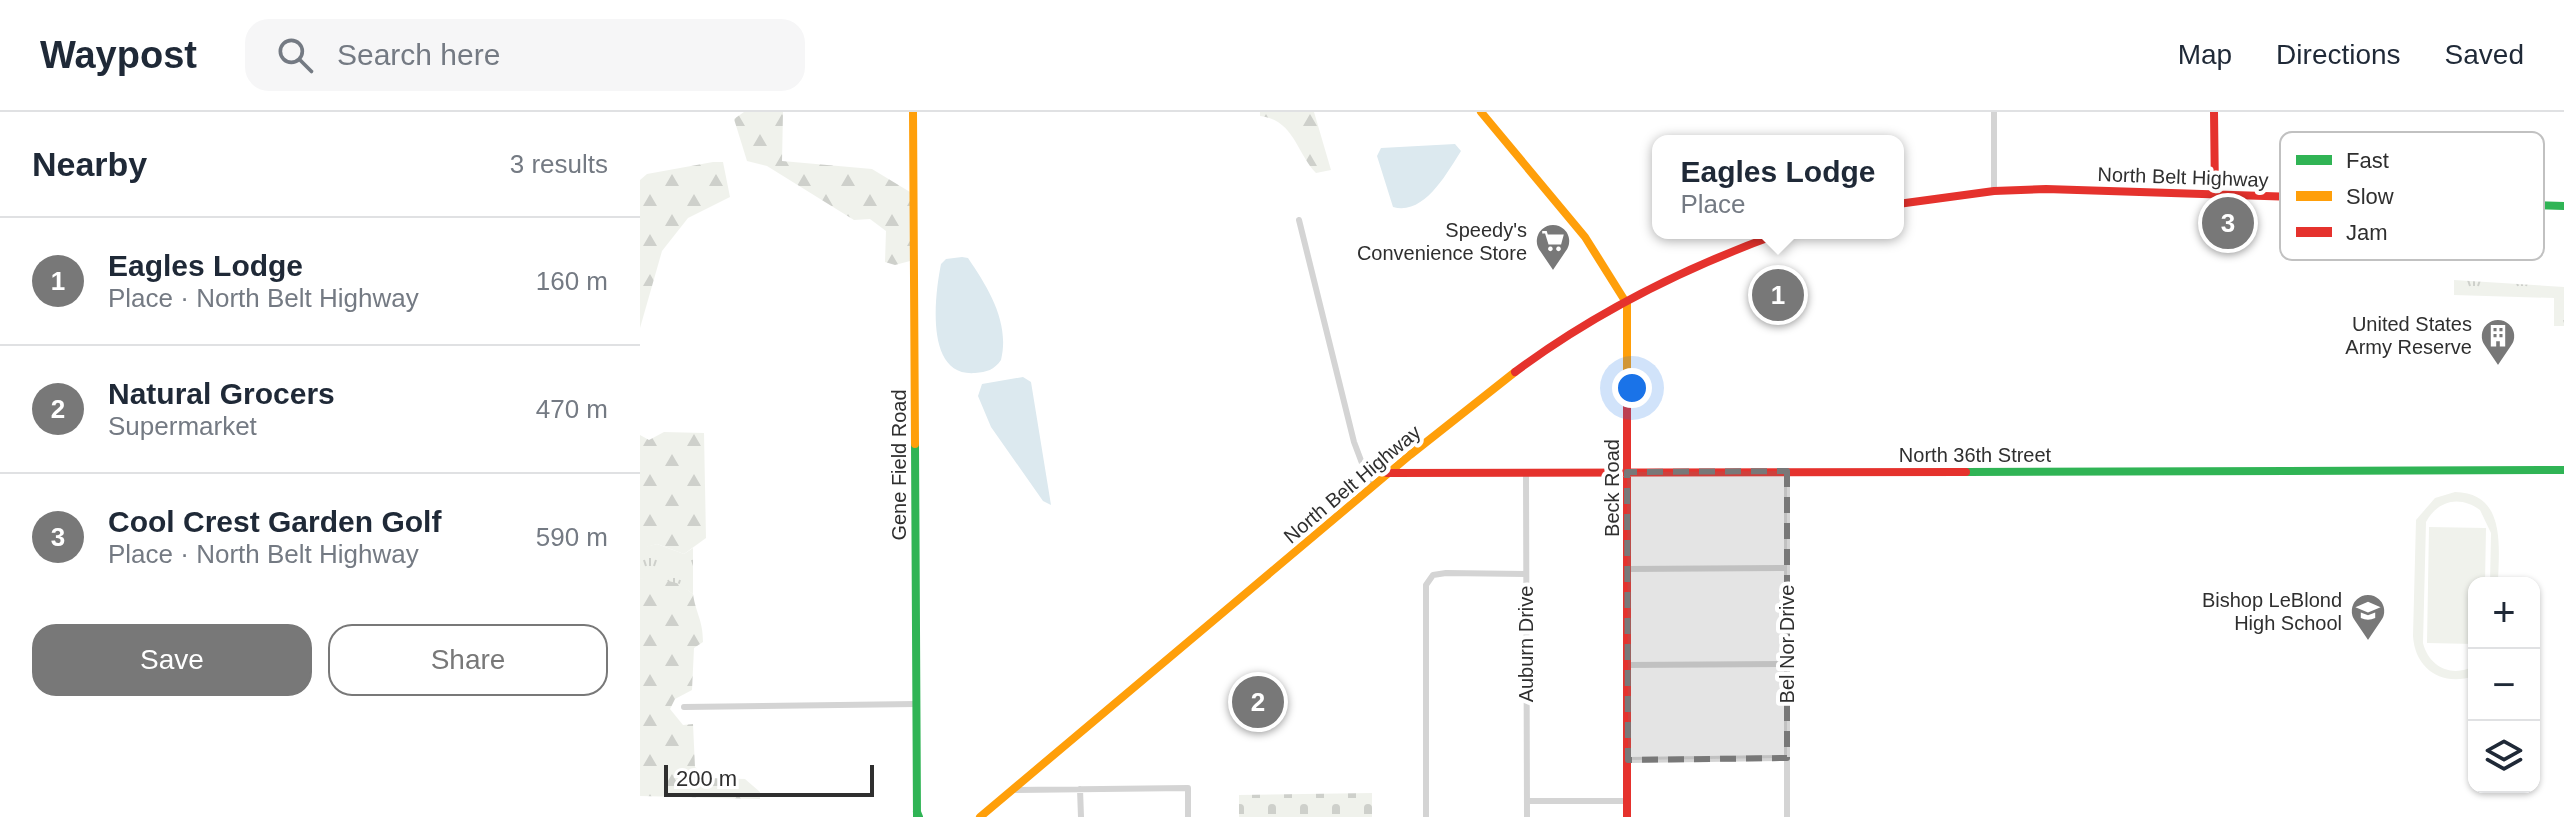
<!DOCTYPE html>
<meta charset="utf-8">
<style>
body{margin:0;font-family:Arial,sans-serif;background:#f6f6f7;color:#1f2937}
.controls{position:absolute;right:24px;bottom:24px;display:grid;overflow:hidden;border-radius:16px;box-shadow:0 2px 6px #0004}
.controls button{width:72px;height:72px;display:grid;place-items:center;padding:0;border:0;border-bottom:2px solid #e0e1e3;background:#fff;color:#1f2937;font:40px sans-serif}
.scale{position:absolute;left:24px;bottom:20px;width:210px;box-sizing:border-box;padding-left:8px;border:4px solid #2f2f2f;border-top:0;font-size:22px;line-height:28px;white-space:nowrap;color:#2f2f2f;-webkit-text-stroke:6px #fff;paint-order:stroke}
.you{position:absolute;left:992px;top:276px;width:28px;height:28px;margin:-20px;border:6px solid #fff;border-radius:50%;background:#1a73e8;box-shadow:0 0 0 12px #1a73e833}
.badge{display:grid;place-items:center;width:52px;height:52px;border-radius:50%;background:#787878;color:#fff;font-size:26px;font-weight:700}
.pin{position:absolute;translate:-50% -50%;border:4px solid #fff;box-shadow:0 2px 8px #0006}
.popup{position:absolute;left:1012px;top:23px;width:252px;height:104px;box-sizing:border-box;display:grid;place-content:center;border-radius:16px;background:#fff;filter:drop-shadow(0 2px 6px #0005);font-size:26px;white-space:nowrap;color:#747a83}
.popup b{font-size:30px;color:#1f2937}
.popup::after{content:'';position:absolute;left:50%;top:100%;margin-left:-16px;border:16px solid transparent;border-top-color:#fff}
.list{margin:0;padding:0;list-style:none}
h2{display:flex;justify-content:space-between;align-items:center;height:104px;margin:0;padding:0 32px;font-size:34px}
h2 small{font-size:26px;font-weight:400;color:#747a83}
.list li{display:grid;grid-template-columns:52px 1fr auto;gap:24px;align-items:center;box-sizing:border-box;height:128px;padding:0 32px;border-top:2px solid #e0e1e3}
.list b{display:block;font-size:30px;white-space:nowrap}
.list p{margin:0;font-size:26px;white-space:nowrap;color:#747a83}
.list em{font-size:26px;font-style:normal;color:#747a83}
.actions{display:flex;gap:16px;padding:24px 32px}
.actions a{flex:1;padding:18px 0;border:2px solid #787878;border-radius:24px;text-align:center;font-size:28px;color:#787878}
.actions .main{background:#787878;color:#fff}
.icon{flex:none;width:44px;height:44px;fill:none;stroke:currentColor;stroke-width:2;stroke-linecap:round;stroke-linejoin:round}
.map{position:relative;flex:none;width:1924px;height:705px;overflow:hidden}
header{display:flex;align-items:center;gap:48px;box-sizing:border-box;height:112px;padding:0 40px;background:#fff;border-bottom:2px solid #e0e1e3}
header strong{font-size:38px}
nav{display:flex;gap:44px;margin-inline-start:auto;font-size:28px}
.search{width:560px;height:72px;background:#f6f6f7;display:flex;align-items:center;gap:20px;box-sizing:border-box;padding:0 28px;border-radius:24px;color:#747a83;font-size:30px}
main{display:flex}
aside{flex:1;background:#fff}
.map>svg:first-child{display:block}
</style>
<header>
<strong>Waypost</strong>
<div class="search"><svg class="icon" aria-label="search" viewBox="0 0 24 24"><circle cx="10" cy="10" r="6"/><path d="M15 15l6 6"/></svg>Search here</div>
<nav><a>Map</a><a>Directions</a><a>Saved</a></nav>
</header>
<main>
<aside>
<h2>Nearby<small>3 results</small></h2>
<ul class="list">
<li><span class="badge">1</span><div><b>Eagles Lodge</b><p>Place · North Belt Highway</p></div><em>160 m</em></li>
<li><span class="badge">2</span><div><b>Natural Grocers</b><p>Supermarket</p></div><em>470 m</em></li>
<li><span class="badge">3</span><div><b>Cool Crest Garden Golf</b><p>Place · North Belt Highway</p></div><em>590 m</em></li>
</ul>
<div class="actions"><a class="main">Save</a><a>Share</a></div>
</aside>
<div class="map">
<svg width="1924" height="705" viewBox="0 0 1924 705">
<defs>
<pattern id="grass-tufts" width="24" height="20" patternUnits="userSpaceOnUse" patternTransform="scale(2)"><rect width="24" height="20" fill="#f0f2ec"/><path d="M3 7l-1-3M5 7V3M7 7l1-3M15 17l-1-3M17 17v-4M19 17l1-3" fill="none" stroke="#ced0cb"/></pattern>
<pattern id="forest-firs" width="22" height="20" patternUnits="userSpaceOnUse" patternTransform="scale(2)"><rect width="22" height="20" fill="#f0f2ec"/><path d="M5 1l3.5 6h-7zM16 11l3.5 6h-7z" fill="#ced0cb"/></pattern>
<pattern id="cemetery-stones" width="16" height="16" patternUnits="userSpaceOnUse" patternTransform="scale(2)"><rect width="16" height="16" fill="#f0f2ec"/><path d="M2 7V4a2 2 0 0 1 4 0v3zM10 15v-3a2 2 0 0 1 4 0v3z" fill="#ced0cb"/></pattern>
</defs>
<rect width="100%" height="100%" fill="#fff"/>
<path fill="url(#grass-tufts)" d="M1814 168 1924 175V214H1914V186L1814 183Z
M17 432 44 442 53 436V482C31 465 21 473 0 466V436Z"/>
<path fill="url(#forest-firs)" d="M104 0H143L142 49 232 57 270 80V149L255 153 245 150 246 119 230 107 214 108 127 54 107 49 94 7Z
M620 0H674L691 58 676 61C656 40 654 8 620 4Z
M73 50H83L90 85 48 106 22 139 0 216V68L7 62Z
M24 320 64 321 66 426 44 442 17 432 0 437V323L9 328Z
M0 466 25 468 40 472 53 482C56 502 63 508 63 530L54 536 52 578 35 587 30 597 43 613 53 612 55 655 67 666 105 667 120 680V687L0 684Z"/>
<path fill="url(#cemetery-stones)" d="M732 681V705H599V683Z"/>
<path fill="#f0f2ec" d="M1815 380C1866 381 1859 434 1858 471H1850L1851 421 1840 398C1820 383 1798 388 1786 410L1783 531C1789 555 1812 566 1834 554V564C1802 575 1775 557 1773 524L1776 408 1795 386Z
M1789 415 1846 416 1845 471H1834V532L1787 531Z"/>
<path fill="#dce9ef" d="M815 32 821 39C807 61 784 104 753 95L737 44 741 36Z
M322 145 328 146C349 177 370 211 361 248 354 258 347 260 335 261 284 265 295 182 301 152L306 147Z
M383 265 391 270 411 393 403 389 351 315 338 284 342 272Z"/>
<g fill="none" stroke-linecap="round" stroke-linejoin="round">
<path stroke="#d4d4d4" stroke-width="6" d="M1354 0V79
M659 108 714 330 731 375
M1147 359V705
M886 360 887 705
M988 457 1147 456
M987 553 1147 552
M44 595 276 592
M988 648 1147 646
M440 677 441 705
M374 678 548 676V705
M887 689H987
M786 705V473L793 463 806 461 886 462"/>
<path stroke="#30b455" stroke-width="8" d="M1720 87 1924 94
M275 332 277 704
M1326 360 1924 358
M277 700 279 705"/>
<path stroke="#ff9f0a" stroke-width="8" d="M273 0 275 332
M841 0 945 125 987 192V268
M340 705 770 343 875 260"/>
<path stroke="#e5322d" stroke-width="8" d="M1574 0 1575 82
M1258 92 1354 79 1406 77 1720 87
M875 260C957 199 1046 155 1141 121
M987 268V705
M747 361 1326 360"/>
</g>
<path fill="#787878" fill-opacity="0.2" stroke="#787878" stroke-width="6" stroke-dasharray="16 10" stroke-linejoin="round" d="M1147 359V646L988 648 987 360Z"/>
<defs>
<symbol id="supermarket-pin" viewBox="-11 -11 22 30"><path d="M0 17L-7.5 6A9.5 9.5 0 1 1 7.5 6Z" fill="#787878" stroke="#fff"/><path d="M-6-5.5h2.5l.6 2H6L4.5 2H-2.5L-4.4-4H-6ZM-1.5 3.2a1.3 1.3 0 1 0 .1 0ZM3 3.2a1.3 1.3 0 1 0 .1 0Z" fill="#fff"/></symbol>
<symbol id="building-pin" viewBox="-11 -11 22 30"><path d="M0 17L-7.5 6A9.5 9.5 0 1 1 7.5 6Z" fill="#787878" stroke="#fff"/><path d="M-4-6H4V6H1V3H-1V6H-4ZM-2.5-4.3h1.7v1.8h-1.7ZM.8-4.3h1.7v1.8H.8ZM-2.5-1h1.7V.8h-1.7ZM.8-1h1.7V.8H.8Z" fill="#fff"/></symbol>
<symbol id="school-pin" viewBox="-11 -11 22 30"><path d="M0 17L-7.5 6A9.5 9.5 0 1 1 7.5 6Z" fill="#787878" stroke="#fff"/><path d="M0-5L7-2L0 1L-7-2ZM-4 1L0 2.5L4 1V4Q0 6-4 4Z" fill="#fff"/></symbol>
</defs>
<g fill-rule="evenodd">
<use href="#supermarket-pin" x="893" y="109" width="40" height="54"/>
<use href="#building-pin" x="1838" y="204" width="40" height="54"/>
<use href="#school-pin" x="1708" y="479" width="40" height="54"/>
</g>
<g text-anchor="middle" stroke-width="8" stroke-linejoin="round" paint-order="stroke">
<g font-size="20" fill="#2f2f2f" stroke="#fff">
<text transform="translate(1543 65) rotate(2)" y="7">North Belt Highway</text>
<text x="1335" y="350">North 36th Street</text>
<text transform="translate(259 353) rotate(-90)" y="7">Gene Field Road</text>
<text transform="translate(712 372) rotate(-40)" y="7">North Belt Highway</text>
<text transform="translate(972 376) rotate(-90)" y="7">Beck Road</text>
<text transform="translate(886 532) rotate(-90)" y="7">Auburn Drive</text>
<text transform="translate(1147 532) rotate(-90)" y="7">Bel Nor Drive</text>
</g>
<g font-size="20" fill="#2f2f2f" stroke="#fff" text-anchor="end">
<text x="887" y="125">Speedy's<tspan x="887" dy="23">Convenience Store</tspan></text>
<text x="1832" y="219">United States<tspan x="1832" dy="23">Army Reserve</tspan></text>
<text x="1702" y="495">Bishop LeBlond<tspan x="1702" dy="23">High School</tspan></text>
</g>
</g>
<rect x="1640" y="20" width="264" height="128" rx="12" fill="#fff" stroke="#c1c1c1" stroke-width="2"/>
<rect x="1656" y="43" width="36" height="10" fill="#30b455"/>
<rect x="1656" y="79" width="36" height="10" fill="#ff9f0a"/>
<rect x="1656" y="115" width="36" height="10" fill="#e5322d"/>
<g font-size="22" fill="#2f2f2f">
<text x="1706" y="56">Fast</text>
<text x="1706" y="92">Slow</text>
<text x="1706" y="128">Jam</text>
</g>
</svg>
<div class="controls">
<button>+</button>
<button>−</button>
<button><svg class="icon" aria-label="layers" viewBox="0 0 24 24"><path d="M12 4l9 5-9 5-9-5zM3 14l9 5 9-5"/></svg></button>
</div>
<div class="scale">200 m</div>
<div class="you"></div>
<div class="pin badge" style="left:1138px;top:183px">1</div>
<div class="popup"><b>Eagles Lodge</b>Place</div>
<div class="pin badge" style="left:618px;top:590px">2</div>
<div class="pin badge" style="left:1588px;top:111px">3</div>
</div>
</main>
